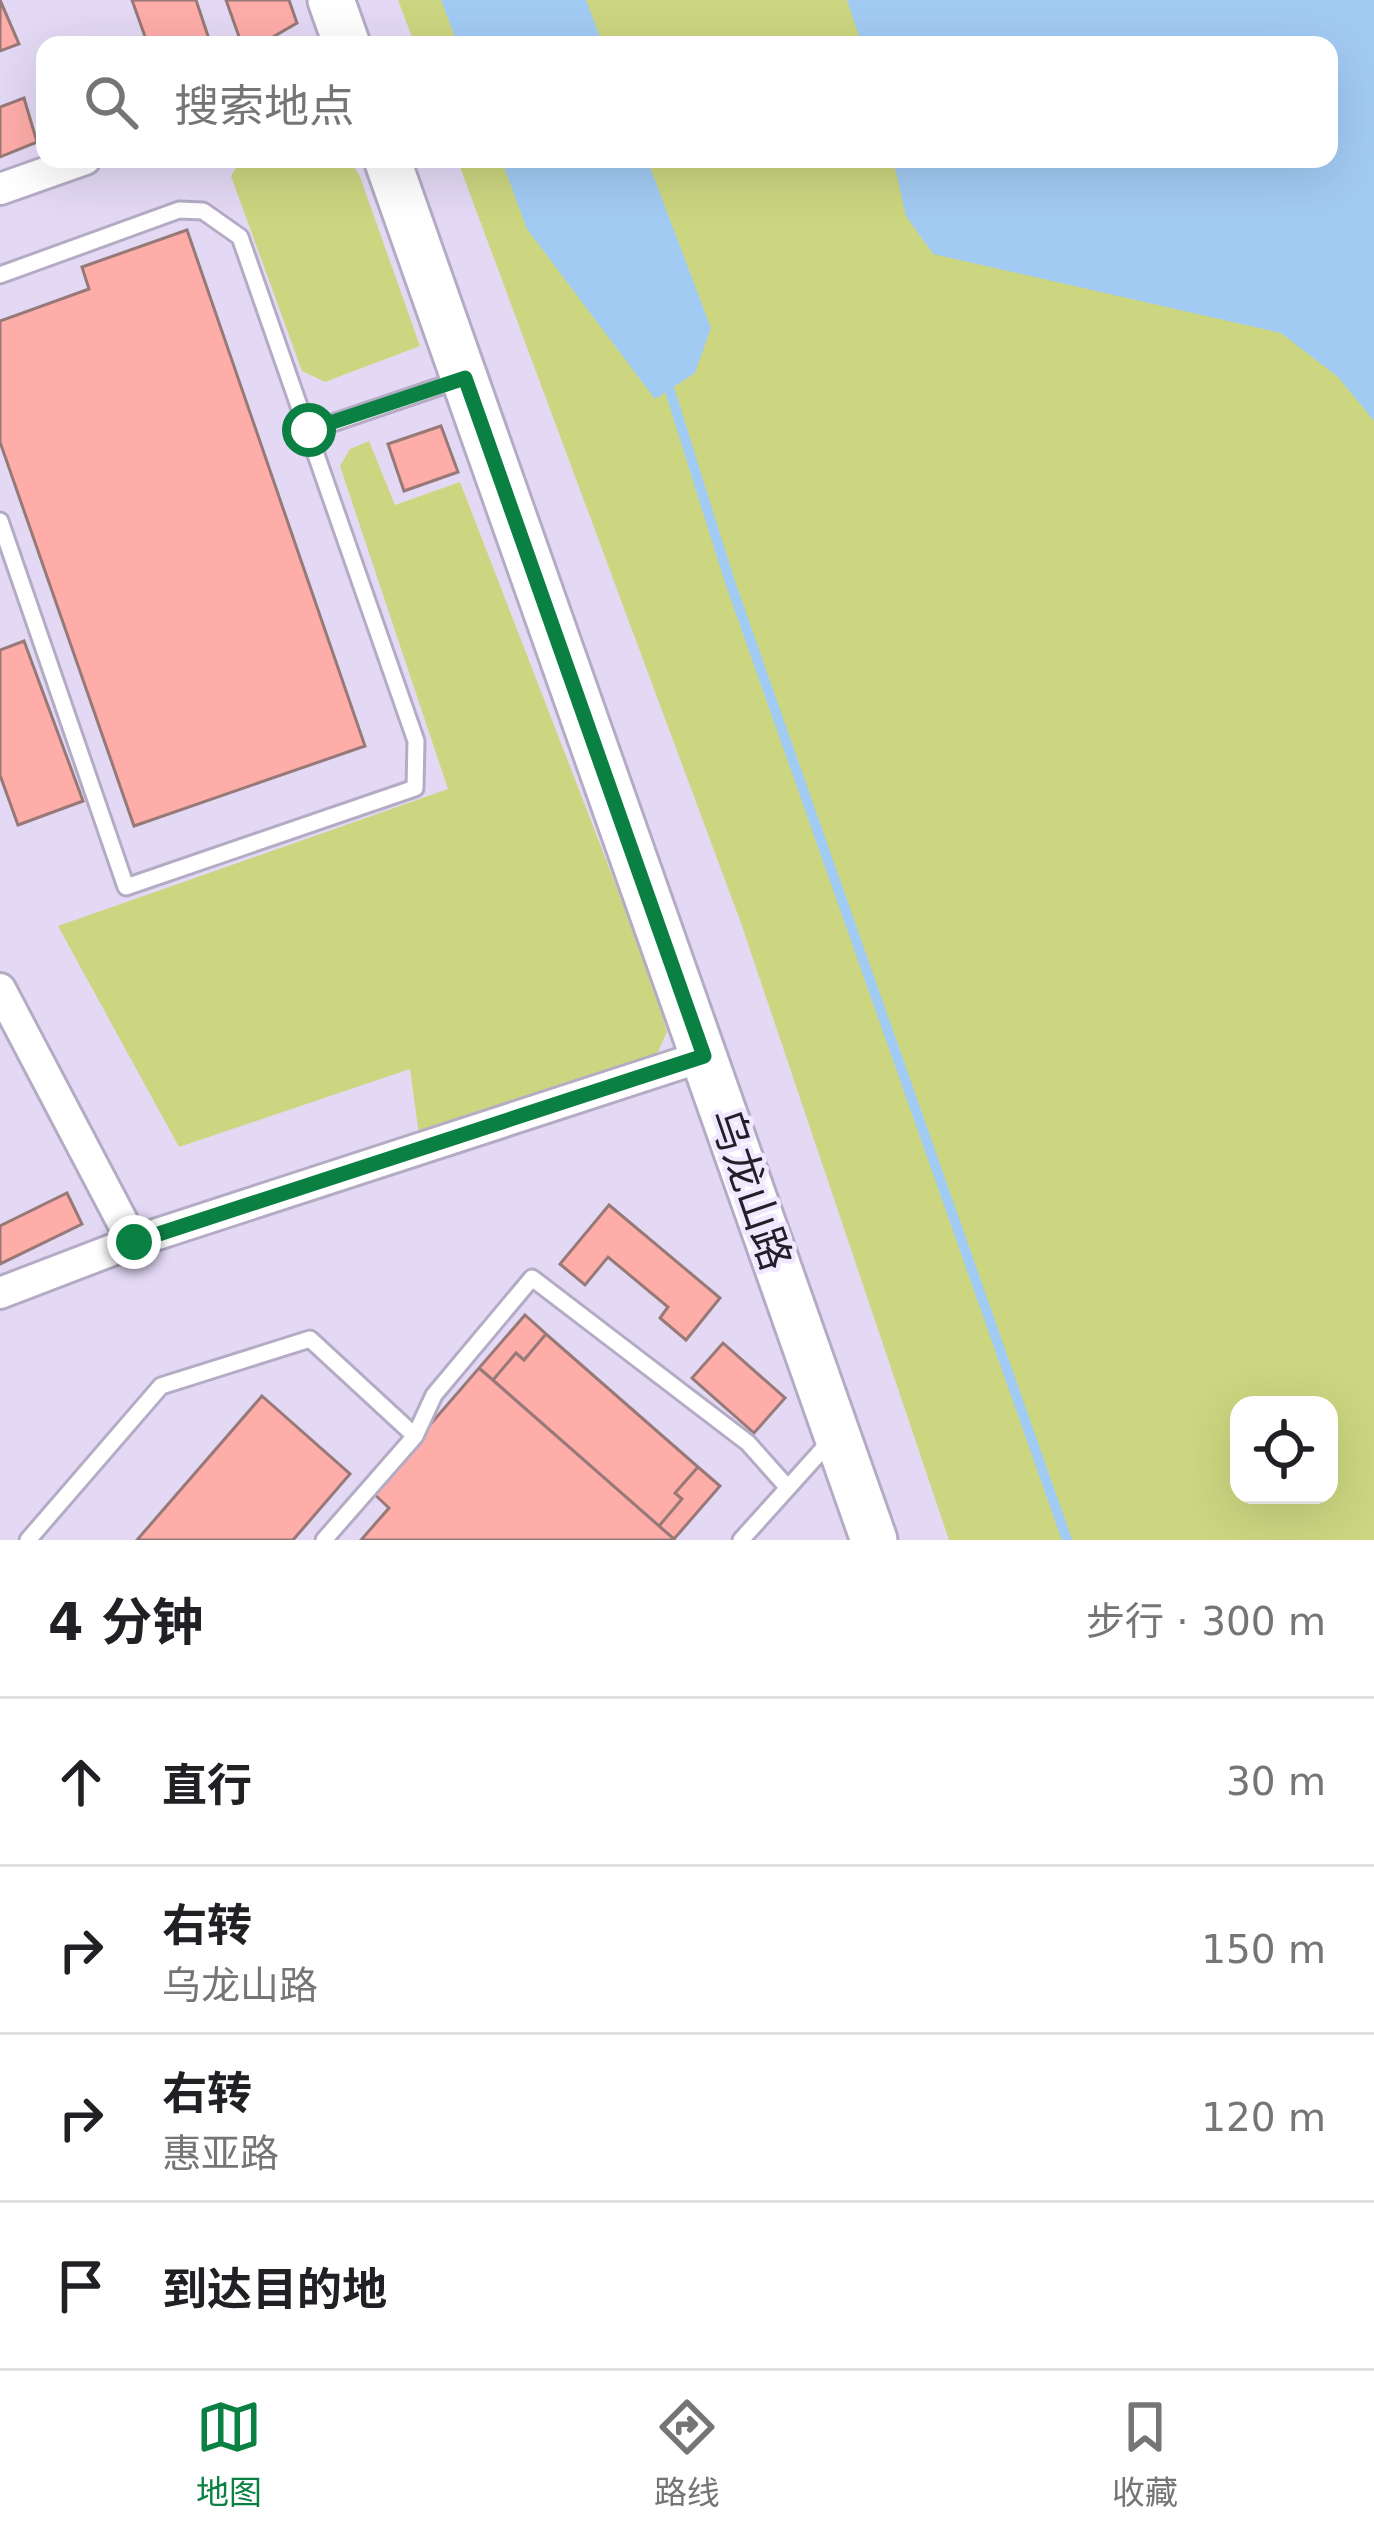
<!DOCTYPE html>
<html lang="zh">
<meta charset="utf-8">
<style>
body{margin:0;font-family:"DejaVu Sans","Noto Sans SC",sans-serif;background:#f2f2f2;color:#202124}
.controls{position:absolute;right:36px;bottom:36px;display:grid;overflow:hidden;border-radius:24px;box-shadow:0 12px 48px #0002}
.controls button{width:108px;height:108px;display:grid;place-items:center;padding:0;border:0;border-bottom:3px solid #e0e0e0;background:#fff;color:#202124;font:60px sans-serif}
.stop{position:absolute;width:36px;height:36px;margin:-27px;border:9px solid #0b8043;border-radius:50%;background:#fff}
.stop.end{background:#0b8043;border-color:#fff;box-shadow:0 3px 12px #0008}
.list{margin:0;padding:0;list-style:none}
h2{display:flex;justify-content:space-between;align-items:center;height:156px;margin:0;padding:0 48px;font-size:51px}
h2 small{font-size:39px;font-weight:400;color:#757577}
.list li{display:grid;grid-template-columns:78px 1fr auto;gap:36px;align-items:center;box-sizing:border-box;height:168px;padding:0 48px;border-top:3px solid #e0e0e0}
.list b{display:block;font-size:45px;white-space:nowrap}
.list p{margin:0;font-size:39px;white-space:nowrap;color:#757577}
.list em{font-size:39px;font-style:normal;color:#757577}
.icon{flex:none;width:66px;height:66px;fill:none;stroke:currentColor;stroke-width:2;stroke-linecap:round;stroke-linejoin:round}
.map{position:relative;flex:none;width:1374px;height:1540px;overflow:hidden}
.search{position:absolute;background:#fff;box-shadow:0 12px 48px #0002;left:36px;right:36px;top:36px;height:132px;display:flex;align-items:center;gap:30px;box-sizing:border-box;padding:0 42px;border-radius:24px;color:#757577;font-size:45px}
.sheet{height:828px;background:#fff}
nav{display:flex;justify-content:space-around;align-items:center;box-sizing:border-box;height:168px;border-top:3px solid #e0e0e0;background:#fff;font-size:33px;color:#757577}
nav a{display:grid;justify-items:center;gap:6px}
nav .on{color:#0b8043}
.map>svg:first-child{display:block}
</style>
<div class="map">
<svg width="1374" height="1540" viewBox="0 0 1374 1540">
<rect width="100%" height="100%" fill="#e3d9f5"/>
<path fill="#ccd680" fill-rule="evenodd" d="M398 0H1374V1540H949L741 923 457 159H1329V45H415ZM1239 1405H1329V1495H1239Z
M241 159H348L359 174 420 346 325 382 302 371 231 176Z
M369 441 395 505 460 482 646 963 667 1032 657 1054 419 1135 410 1069 179 1147 58 926 448 789 340 466 350 449Z"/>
<path fill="#a2cbf4" d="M441 0H586L603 45H458Z
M847 0H1374V421L1338 377 1281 333 933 254 906 216 893 159H1329V45H862Z
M501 159H647L711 328 695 373 655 399 527 229Z"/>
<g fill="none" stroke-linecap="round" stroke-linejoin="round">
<path stroke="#a2cbf4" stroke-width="10" d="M670 391 730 582 1067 1540"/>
</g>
<path fill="#feada9" stroke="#977977" stroke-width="3" d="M0 0 19 44 0 51Z
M132 0H196L211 45H148Z
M226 0H289L297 23 273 37 276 45H242Z
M24 98 37 142 0 157V107Z
M187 230 365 746 134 826 0 442V321L89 289 82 267Z
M441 426 458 472 404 491 388 444Z
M24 641 83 801 18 825 0 775V650Z
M67 1193 82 1224 0 1264V1226Z
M609 1205 720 1298 686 1340 660 1318 668 1307 608 1257 585 1285 560 1264Z
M525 1315 546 1334 524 1360 516 1353 493 1380 479 1368Z
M546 1334 698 1467 675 1493 682 1499 659 1526 493 1380 516 1353 524 1360Z
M723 1343 785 1398 754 1433 692 1378Z
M479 1368 674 1539 673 1540H361L389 1508 372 1492Z
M262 1396 350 1474 293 1540H137Z
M698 1467 720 1486 674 1539 659 1526 682 1499 675 1493Z"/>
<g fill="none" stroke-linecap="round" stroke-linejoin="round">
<defs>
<path id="lane" d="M0 275 179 210 203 211 240 237 416 741 415 788 126 887 0 521
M309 431 462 379
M28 1540 161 1386 310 1339 415 1436
M324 1540 415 1436 434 1395 532 1278 748 1443 788 1488
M741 1540 831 1440"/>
<path id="street" d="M0 189 85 159
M0 989 133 1242
M0 1293 133 1242 704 1056"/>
<path id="secondary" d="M331 0 347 45
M387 159 874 1540"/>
</defs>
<use href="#lane" stroke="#b4abc5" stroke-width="21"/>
<use href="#street" stroke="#b4abc5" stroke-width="36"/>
<use href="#secondary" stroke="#b4abc5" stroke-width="51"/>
<use href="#lane" stroke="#fff" stroke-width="15"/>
<use href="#street" stroke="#fff" stroke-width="30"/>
<use href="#secondary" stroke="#fff" stroke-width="45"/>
</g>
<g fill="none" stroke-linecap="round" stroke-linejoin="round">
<path stroke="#0b8043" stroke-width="15" d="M134 1242 704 1056 465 378 309 430"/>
</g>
<g text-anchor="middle" stroke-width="9" stroke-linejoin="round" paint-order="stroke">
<g font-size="42" fill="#231f29" stroke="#efe8fe">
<text transform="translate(751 1189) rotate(71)" y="15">乌龙山路</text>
</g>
</g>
</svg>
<div class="controls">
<button><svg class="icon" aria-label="locate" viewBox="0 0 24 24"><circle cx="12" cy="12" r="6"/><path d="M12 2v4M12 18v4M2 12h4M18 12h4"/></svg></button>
</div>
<div class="stop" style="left:309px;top:430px"></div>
<div class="stop end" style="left:134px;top:1242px"></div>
<div class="search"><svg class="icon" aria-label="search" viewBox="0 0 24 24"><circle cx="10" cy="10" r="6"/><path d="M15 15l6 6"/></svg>搜索地点</div>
</div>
<section class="sheet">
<h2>4 分钟<small>步行 · 300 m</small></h2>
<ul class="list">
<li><svg class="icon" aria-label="ahead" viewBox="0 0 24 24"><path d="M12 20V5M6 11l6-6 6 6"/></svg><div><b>直行</b></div><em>30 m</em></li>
<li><svg class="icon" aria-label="right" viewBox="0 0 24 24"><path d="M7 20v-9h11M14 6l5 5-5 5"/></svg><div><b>右转</b><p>乌龙山路</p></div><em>150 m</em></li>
<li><svg class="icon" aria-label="right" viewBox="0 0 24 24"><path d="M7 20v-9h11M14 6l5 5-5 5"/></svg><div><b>右转</b><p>惠亚路</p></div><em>120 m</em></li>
<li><svg class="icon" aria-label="arrive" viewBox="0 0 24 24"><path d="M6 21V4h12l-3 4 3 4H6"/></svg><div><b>到达目的地</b></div></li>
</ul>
</section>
<nav>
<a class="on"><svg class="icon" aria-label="map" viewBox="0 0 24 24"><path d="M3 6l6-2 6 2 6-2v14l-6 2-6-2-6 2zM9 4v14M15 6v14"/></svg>地图</a>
<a><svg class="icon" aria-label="directions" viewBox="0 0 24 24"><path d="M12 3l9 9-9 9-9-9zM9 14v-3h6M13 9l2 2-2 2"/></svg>路线</a>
<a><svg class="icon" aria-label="saved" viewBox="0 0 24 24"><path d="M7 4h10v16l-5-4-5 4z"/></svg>收藏</a>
</nav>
